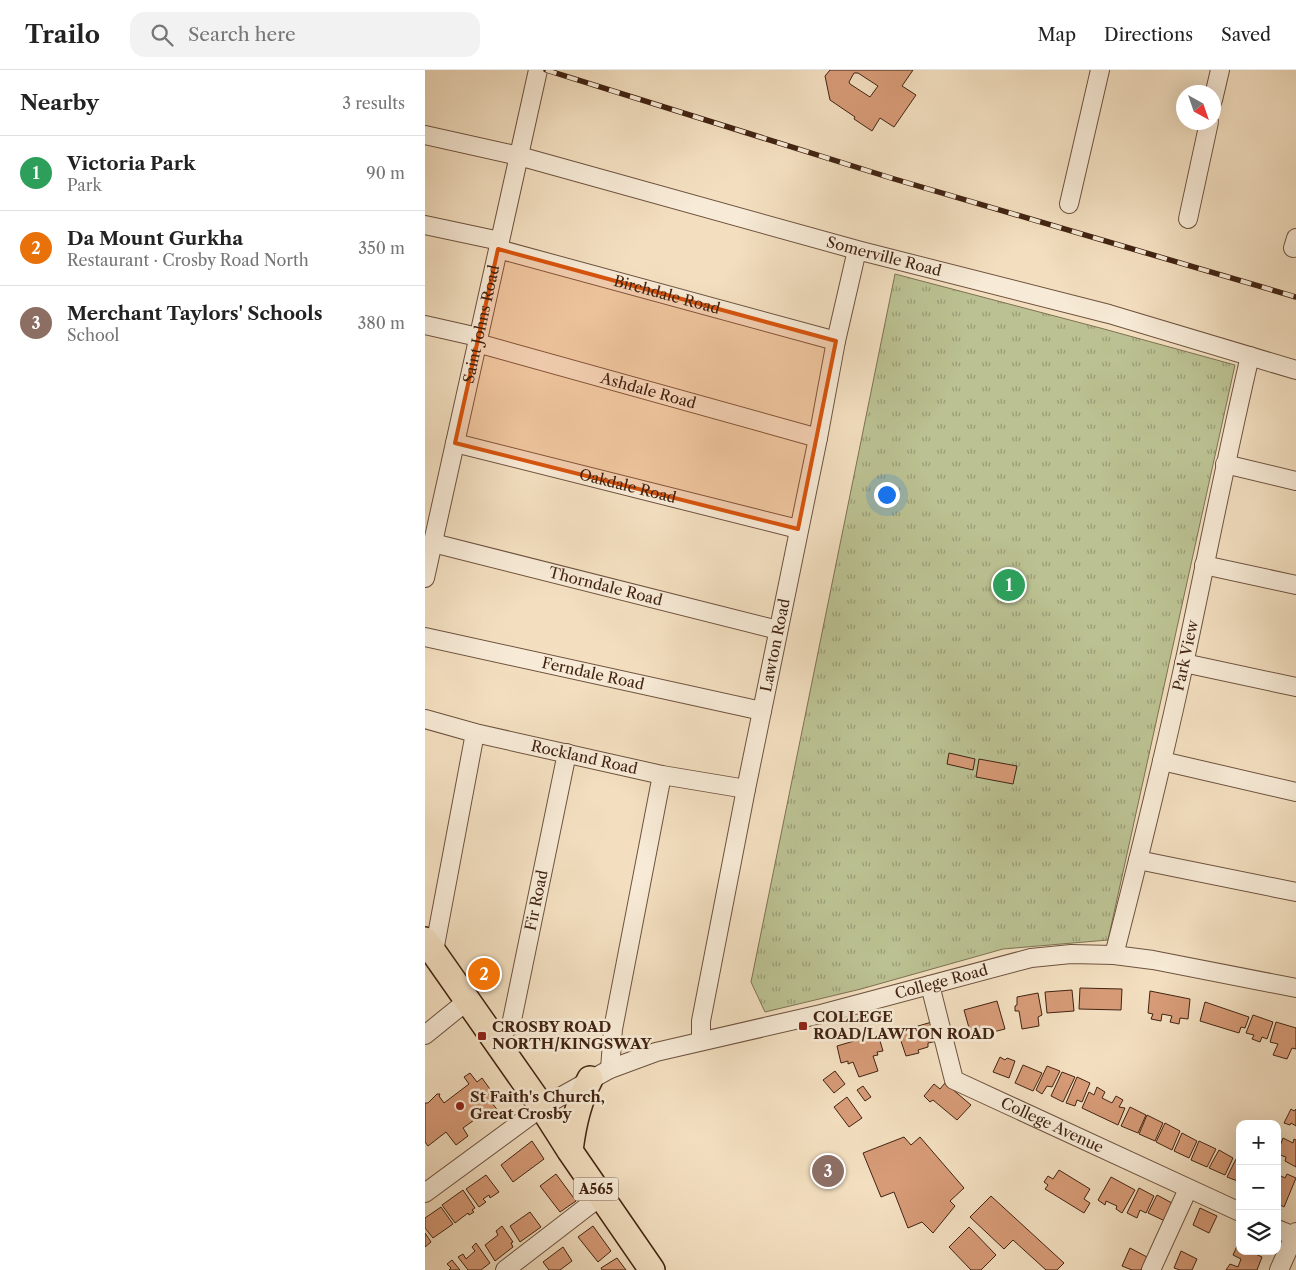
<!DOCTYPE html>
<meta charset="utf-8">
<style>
body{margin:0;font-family:"Libre Caslon Text",serif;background:#f2f2f2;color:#222}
.controls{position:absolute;right:15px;bottom:15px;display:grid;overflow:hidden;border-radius:10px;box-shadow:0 5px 20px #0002}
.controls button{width:45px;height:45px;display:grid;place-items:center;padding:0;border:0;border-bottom:1px solid #e0e0e0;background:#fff;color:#222;font:25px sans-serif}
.compass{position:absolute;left:751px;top:15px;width:45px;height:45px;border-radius:50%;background:#fff;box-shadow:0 5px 20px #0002;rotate:140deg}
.you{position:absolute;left:461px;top:424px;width:18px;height:18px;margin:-12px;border:4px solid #fff;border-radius:50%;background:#1a73e8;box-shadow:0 0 0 8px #1a73e833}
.badge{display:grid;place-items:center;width:32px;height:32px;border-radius:50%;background:#d93025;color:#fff;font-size:16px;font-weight:700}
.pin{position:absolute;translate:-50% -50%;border:2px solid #fff;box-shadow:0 1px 5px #0006}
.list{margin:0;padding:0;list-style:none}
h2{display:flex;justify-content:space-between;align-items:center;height:65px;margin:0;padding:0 20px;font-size:21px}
h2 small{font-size:16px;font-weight:400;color:#767676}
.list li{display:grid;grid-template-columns:32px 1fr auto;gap:15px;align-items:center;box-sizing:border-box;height:75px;padding:0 20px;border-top:1px solid #e0e0e0}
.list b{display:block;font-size:19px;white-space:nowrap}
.list p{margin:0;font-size:16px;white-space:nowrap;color:#767676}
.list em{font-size:16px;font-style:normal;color:#767676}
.icon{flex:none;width:28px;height:28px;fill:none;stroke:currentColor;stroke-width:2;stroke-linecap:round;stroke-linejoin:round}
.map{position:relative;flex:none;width:871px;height:1200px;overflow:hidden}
header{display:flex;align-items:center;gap:30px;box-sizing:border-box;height:70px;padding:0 25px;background:#fff;border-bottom:1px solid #e0e0e0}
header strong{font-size:24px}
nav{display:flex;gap:28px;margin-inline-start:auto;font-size:18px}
.search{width:350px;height:45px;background:#f2f2f2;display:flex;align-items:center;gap:12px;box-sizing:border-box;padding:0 18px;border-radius:15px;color:#767676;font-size:19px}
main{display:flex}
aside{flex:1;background:#fff}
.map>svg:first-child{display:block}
</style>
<header>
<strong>Trailo</strong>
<div class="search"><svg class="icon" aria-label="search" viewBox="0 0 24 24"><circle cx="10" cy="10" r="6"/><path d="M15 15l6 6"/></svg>Search here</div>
<nav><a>Map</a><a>Directions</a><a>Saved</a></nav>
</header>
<main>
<aside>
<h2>Nearby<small>3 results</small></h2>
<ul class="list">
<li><span class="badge" style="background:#2e9e5b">1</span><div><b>Victoria Park</b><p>Park</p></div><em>90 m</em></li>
<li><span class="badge" style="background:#e8710a">2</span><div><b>Da Mount Gurkha</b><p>Restaurant · Crosby Road North</p></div><em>350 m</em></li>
<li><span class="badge" style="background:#8d6e63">3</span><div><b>Merchant Taylors' Schools</b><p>School</p></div><em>380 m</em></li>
</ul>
</aside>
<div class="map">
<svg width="871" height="1200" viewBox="0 0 871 1200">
<defs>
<pattern id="park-tufts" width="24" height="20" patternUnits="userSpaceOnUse" patternTransform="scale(1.25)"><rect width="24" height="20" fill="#bbc192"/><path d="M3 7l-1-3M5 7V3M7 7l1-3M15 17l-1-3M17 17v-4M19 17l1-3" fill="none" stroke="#9a9c76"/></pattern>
</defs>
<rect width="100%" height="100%" fill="#f3dfc0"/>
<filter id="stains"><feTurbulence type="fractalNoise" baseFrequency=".004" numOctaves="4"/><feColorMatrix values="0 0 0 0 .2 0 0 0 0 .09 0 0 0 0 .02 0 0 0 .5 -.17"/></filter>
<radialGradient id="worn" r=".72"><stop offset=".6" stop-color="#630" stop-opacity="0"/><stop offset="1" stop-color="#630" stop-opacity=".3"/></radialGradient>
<path fill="url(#park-tufts)" stroke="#7e7252" d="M470 204 679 259 810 295 683 870 578 879 436 919 340 942 326 912Z"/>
<path fill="#d79b77" stroke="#412312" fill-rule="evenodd" d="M405 0H488L477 16 491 25 469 57 455 48 447 61 429 49 430 47 405 30 400 6ZM429 3H433L453 16 445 27 425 14 424 12Z
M524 683 550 689 548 700 522 694Z
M554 689 592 696 588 714 551 707Z
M655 918 697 919 696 940 654 939Z
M647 920 649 941 622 943 620 922Z
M725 921 765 929 763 949 755 948 754 954 745 952 747 946 737 944 736 951 726 949 728 944 723 943Z
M613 923 617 945 613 947 614 956 597 959 594 941H590V936L592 935V927Z
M572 931 580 959 564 963 566 966 556 968 555 962 546 965 539 940Z
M780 932 824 947 820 958 816 957 814 963 775 951Z
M828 945 848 952 842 969 837 967 835 972 827 969 829 965 821 963Z
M510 951 517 970 503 973V977L493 980 494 983 481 986 473 962Z
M851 952 871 958V979L867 978 862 989 848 985 853 974 845 972Z
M453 964 458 981 452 982 453 985 448 986 453 1001 434 1007 428 992 423 994V991L416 993 412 976Z
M575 987 580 990 582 988 590 991 584 1008 568 1002Z
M598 995 617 1003 608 1021 590 1013Z
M622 996 635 1001 627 1017 622 1016 617 1024 611 1020Z
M410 1001 420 1014 409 1023 398 1010Z
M637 1002 650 1007 638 1032 626 1026Z
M45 1003 52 1012 57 1008 72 1029 67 1033 74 1042 68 1046 63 1040 38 1058 43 1066 31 1075 21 1062 3 1076 0 1072V1033H3L12 1024H15L14 1026 19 1033 44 1014 39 1007Z
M652 1007 665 1013 657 1032 652 1030 650 1036 641 1033Z
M520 1013 546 1035 532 1050 508 1030 505 1032 499 1026 509 1014 515 1019Z
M438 1016 446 1027 440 1031 432 1020Z
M672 1017 680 1022 677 1028 687 1033 691 1026 698 1030 694 1037 700 1038 693 1055 657 1038 664 1022 669 1025Z
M422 1027 437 1048 424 1057 409 1037Z
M705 1037 721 1045 713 1063 696 1056Z
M866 1039 869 1041 871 1039V1056L866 1053 865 1055 859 1053Z
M722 1045 738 1053 730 1071 714 1064Z
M740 1053 755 1061 747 1080 731 1072Z
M757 1063 772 1071 764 1088 749 1081Z
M479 1067 486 1075 495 1067 539 1118 525 1131 530 1136 508 1163 497 1152 483 1158 469 1122 456 1127 438 1083Z
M858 1068 868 1073 869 1069 871 1070V1097L860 1091 861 1087 852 1084Z
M107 1071 119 1089 88 1112 76 1095Z
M774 1071 791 1079 782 1097 766 1090Z
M794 1080 808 1088 800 1105 784 1098Z
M811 1089 815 1091V1112L802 1107Z
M634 1100 665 1119 659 1129 665 1133 659 1143 620 1119 623 1115 619 1112 623 1106 628 1109Z
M131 1104 151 1131 135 1142 115 1116Z
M852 1104 860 1108 862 1104 871 1108 859 1137 852 1133Z
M61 1105 74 1122 65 1128 64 1125 58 1129 61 1132 54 1137 41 1119Z
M686 1107 710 1120 697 1143 691 1139 692 1136 681 1131 680 1135 673 1130Z
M714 1118 729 1126 721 1143 715 1140 712 1148 702 1143Z
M38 1120 50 1138 47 1140 49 1142 44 1145 43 1143 30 1153 17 1135Z
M732 1125 747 1133 740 1151 723 1143Z
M566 1126 639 1193 632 1200H621L588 1170 579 1179 545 1147Z
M16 1137 28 1154 8 1168 0 1158V1148Z
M775 1138 792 1146 784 1163 768 1155Z
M105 1142 116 1157 95 1172 85 1156Z
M77 1156 88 1172 86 1173 88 1177 70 1191 60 1175 73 1165 71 1161Z
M168 1156 186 1181 173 1192 153 1167Z
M544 1157 571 1185 556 1200H546L524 1177Z
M0 1163 6 1172 0 1177Z
M51 1173 65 1193 56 1200H43L33 1187 38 1184 41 1189 50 1181 47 1177Z
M812 1176 815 1178V1181H824L837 1187 832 1200H801L805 1194 813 1197 816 1189 808 1185Z
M138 1177 147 1191 135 1200H124L118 1192Z
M705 1178 722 1187 716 1200H707L697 1196Z
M756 1181 772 1189 767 1200H755L749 1198Z
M192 1188 201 1200H177L176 1198Z
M27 1190 35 1200H24L26 1198 22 1194Z"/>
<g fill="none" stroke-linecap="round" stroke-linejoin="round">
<defs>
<g id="minor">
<path d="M788 30 795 0"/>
<path id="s1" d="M0 65 94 86 432 180 684 244 871 300"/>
<path d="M644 134 675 0"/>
<path d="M763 149 784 52"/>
<path d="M0 155 75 171"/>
<path d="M868 178 871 168"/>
<path id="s2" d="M73 179 411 271"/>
<path d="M0 255 53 267"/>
<path id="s3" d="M52 273 393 368"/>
<path id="s4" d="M30 373 373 459"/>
<path d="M800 394 871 411"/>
<path id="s5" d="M8 473 353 560"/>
<path d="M779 495 871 515"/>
<path id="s6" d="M0 508 113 0"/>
<path id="s7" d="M0 567 337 641"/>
<path d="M759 593 871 617"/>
<path id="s8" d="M0 649 50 663 237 705 321 719"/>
<path d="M737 691 871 722"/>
<path d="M713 790 871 822"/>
<path d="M9 881 50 663"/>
<path id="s9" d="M689 885C714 788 738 691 759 594 781 491 801 388 825 286"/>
<path id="s10" d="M505 915 529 1010 815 1142"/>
<path d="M0 965 42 931"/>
<path id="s11" d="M69 970 86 955 142 683"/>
<path id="s12" d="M276 970V951L321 719 393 368 411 271 432 180"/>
<path d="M185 999 188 959 237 705"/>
<path id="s13" d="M0 1123 117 1037 185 999 231 982 396 944 606 888 646 884 689 885 728 890 871 918"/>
<path d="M852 1159 869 1166"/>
<path d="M80 1200 176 1126"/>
<path d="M726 1200 763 1119"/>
<path d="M854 1200 871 1162"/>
</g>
<path id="highway" d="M0 870 117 1037 145 1081 227 1200
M145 1081C148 1055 153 1032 165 1009"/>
</defs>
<use href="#minor" stroke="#6e523e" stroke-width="20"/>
<use href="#highway" stroke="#412312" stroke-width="28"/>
<use href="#minor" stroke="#f7ead6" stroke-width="18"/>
<use href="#highway" stroke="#f3dfc0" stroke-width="25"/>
<defs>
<path id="rail" d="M121 0 466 108 871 227"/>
</defs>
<use href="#rail" stroke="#412312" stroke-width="5.5"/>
<use href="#rail" stroke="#f7ead6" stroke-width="4" stroke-dasharray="11" stroke-linecap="butt"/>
</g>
<path fill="#d7540d" fill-opacity="0.2" stroke="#d7540d" stroke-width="4" stroke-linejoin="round" d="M73 179 411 271 373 459 30 373Z"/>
<g fill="#8f2418" stroke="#f7ead6" stroke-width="2">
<rect x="373" y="951" width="10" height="10" rx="2.5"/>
<rect x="52" y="961" width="10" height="10" rx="2.5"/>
<circle cx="35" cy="1036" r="5"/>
</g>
<g text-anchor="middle" stroke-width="5" stroke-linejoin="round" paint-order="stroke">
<rect fill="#f7ead6" stroke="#785f4d" stroke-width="1" x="148.5" y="1107.5" width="45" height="23" rx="4"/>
<g font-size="14" font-weight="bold" fill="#412312">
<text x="171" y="1124">A565</text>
</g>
<g font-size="15" fill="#412312" stroke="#f7ead6">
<text dy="5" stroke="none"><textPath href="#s1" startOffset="475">Somerville Road</textPath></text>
<text dy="5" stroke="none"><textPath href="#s2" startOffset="175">Birchdale Road</textPath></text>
<text dy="5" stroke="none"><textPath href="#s6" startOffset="260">Saint Johns Road</textPath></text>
<text dy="5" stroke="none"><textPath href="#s3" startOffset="178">Ashdale Road</textPath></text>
<text dy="5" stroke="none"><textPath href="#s4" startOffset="178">Oakdale Road</textPath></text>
<text dy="5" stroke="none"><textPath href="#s5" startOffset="178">Thorndale Road</textPath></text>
<text dy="5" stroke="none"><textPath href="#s12" startOffset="402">Lawton Road</textPath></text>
<text dy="5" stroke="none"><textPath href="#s9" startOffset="308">Park View</textPath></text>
<text dy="5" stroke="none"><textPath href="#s7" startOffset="172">Ferndale Road</textPath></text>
<text dy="5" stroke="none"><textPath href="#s8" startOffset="164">Rockland Road</textPath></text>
<text dy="5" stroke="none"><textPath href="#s11" startOffset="150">Fir Road</textPath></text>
<text dy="5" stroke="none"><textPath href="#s13" startOffset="566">College Road</textPath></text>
<text dy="5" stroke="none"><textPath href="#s10" startOffset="206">College Avenue</textPath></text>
</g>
<g font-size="15" font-weight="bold" fill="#412312" stroke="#f7ead6" text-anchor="start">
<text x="388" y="952">COLLEGE<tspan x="388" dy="17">ROAD/LAWTON ROAD</tspan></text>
<text x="67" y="962">CROSBY ROAD<tspan x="67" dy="17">NORTH/KINGSWAY</tspan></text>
<text x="45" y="1032">St Faith's Church,<tspan x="45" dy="17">Great Crosby</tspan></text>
</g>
</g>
<rect width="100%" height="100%" filter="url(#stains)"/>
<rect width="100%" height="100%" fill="url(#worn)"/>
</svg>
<div class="controls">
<button>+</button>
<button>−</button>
<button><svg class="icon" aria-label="layers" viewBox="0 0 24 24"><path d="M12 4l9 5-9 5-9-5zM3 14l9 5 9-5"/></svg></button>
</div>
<svg class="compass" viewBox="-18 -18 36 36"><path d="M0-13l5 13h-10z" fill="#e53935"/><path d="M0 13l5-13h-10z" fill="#767676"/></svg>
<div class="you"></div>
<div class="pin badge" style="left:584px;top:515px;background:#2e9e5b">1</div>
<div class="pin badge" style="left:59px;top:904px;background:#e8710a">2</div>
<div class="pin badge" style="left:403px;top:1101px;background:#8d6e63">3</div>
</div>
</main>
